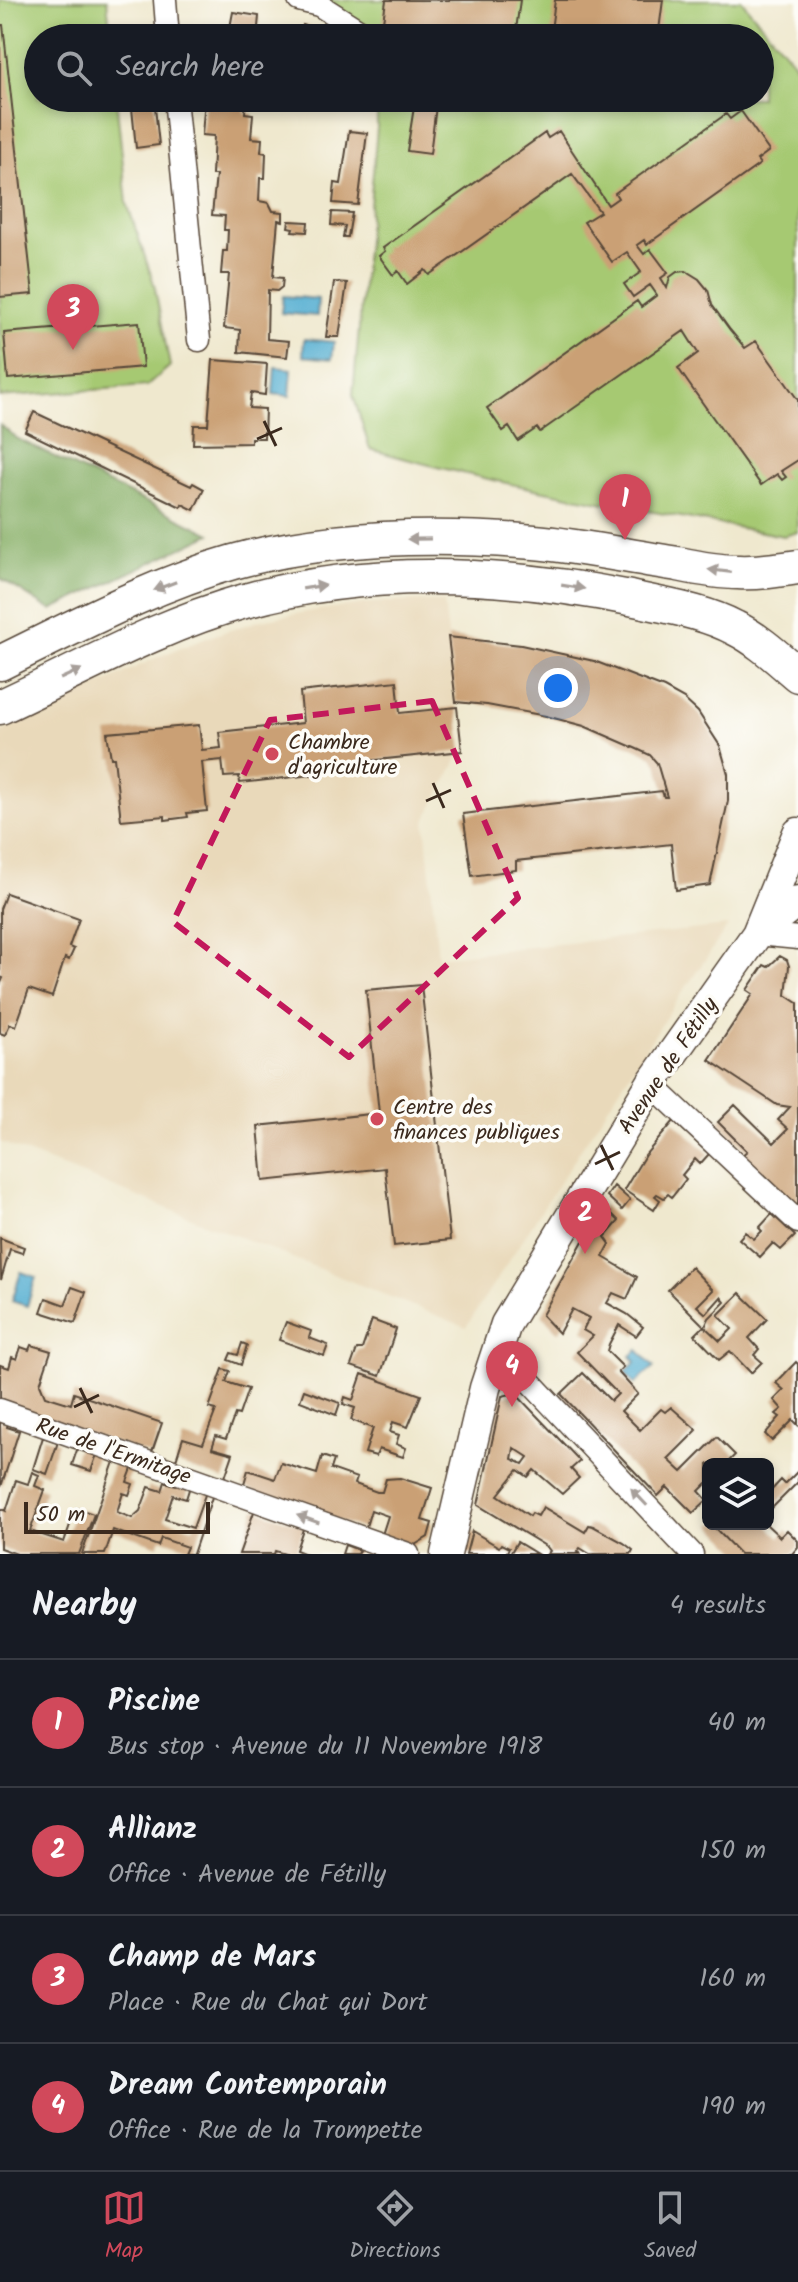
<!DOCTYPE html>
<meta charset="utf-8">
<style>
body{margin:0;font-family:Kalam,sans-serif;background:#20242c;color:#f1f3f6}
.controls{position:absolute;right:24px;bottom:24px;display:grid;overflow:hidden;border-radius:12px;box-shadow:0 4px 12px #0003}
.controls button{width:72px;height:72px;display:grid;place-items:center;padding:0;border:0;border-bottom:2px solid #363941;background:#171b24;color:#f1f3f6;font:40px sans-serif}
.scale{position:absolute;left:24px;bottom:20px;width:186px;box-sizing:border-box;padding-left:8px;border:4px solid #3b2a1e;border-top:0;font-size:22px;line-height:28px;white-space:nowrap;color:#3b2a1e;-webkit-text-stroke:6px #fdfcf7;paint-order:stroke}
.you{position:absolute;left:558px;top:688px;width:28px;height:28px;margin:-20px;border:6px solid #fff;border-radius:50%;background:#1a73e8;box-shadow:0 0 0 12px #1a73e833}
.badge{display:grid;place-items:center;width:52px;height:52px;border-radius:50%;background:#d1495b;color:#fff;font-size:26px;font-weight:700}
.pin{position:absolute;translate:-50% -66px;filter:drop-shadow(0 2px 4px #0008)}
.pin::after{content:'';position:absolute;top:42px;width:28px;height:24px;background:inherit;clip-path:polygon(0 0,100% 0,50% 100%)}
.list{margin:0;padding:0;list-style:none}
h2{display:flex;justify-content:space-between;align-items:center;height:104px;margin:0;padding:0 32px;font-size:34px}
h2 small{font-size:26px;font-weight:400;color:#9ea1a6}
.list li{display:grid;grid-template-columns:52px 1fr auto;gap:24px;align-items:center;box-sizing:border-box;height:128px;padding:0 32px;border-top:2px solid #363941}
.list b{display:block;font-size:30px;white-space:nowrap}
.list p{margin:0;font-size:26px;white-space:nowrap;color:#9ea1a6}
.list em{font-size:26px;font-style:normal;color:#9ea1a6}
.icon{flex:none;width:44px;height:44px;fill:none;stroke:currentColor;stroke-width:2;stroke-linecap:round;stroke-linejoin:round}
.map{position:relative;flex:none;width:798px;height:1554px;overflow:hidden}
.search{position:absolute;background:#171b24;box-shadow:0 4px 12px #0003;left:24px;right:24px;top:24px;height:88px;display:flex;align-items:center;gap:20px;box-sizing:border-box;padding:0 28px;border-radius:44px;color:#9ea1a6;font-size:30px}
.sheet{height:616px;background:#171b24}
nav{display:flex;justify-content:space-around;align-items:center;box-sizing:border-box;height:112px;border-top:2px solid #363941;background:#171b24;font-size:22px;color:#9ea1a6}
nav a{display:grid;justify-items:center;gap:4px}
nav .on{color:#d1495b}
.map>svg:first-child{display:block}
</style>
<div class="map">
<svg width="798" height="1554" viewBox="0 0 798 1554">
<rect width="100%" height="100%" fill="#fdfcf7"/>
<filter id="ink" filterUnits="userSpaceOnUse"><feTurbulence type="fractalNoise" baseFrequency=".0125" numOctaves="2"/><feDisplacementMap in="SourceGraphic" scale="16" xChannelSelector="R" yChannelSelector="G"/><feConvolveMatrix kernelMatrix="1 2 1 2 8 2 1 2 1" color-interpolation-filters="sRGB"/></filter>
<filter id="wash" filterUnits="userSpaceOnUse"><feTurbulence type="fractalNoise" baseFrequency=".006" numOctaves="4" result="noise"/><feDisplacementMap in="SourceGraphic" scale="32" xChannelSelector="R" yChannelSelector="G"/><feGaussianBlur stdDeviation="1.8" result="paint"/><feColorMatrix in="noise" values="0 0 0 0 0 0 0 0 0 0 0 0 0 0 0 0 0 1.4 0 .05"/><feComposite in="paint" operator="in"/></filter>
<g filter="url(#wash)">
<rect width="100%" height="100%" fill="#efe8ce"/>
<path fill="#e9d9ba" d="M415 601 444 602 462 751 425 821 438 957 728 926 674 1005 466 1327 0 1142V732L160 656 212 636 261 620 318 610 368 603Z"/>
<path fill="#a6c972" stroke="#707a48" stroke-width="2" d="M0 0H107L111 38H38V98H116L127 203 154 284 170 366 147 386 0 397Z
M323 0H741L798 67V532L784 536C645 510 506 488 370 449L353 395 377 128V98H760V38H371Z"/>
<path fill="#84ad64" stroke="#606c41" stroke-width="2" d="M0 425 18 439 211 534 51 610 0 578Z"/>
<path fill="#54afd2" stroke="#486c78" stroke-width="2" d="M283 296 318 299 317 316 281 313Z
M304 339 334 342 332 359 303 356Z
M275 367 292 369 290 396 273 394Z
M21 1272 36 1277 27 1306 12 1301Z
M638 1350 654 1367 635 1384 625 1372 636 1362 631 1356Z"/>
<g id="blocks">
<path fill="#caa074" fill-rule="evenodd" d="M386 0H520L515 38H451L382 29Z
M555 0H663L658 38H550Z
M233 12 259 16 257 38H228Z
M0 25H3L33 294 0 297Z
M303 25 320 30 318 38 301 35Z
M131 98H154L159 145 136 148Z
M205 98H246L245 113 253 114 251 138 262 139 261 152 266 153 265 178H260L259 201 269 203 273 211 283 212V221L278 220 273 277 283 278 282 287 277 291 268 290 267 339 289 341 287 357 239 352 240 330 224 328 229 274H221L223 251H227L228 230H224L225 216 212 215 216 175H212L214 136 202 135Z
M359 98H372L371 107 359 106Z
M403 98H437L430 154 407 151 414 107 402 105Z
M741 111 769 151 757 160 760 164 649 243 647 245 644 240 637 245 644 254 650 249 668 273 661 278 667 288 670 277 677 272 686 271 699 279 708 290 712 305 730 330 745 348 756 341 798 400V460L781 471 786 477 782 480 777 474 761 485 689 384 678 368 698 353 684 331 540 432 537 428 518 441 509 427 503 431 487 408 637 301 641 307 657 295 650 285 633 297 624 284 641 272 627 252 612 262 584 222 600 212 572 174 429 275 425 270 407 284 398 271 393 275 379 256 385 251 383 248 545 133 548 138 559 131 608 205 618 198 615 193 726 114 730 119Z
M349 131 367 133 358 205 333 203 335 183 341 184Z
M332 212 352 213 348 237H343L345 226 331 225Z
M289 221 308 222 307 232 292 231 293 228 288 227Z
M334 282 347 283 339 337H326Z
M139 322 143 367 8 379 4 333Z
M213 360 267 364 265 395 251 393 249 408 265 409 264 438H251V443L193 444 194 425H208Z
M34 412 191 486 193 483 204 489 194 510 182 504 181 507 25 431Z
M448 637 521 645 594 661 664 688 684 699 698 712 720 746 728 774V801L710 885 676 890 671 844 516 861V870L472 876 463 814 662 791 664 797H667L657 763 650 755 637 749 584 726 546 716 487 705 456 702Z
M397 681 400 713 457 707 462 751 310 767 311 775 240 783 239 776 224 777 222 760 202 762 207 811 187 813 188 817 165 820V816L121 820 114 758H111L107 733 199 725 202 750 221 748 219 732 303 723 300 692Z
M6 893 79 919 69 947 74 949 69 960 65 958 52 997 29 989 16 1026 10 1024 5 1035 0 1033V985L3 978 0 977V909Z
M780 956 787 960 789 966 786 995 798 1003V1207L742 1155 747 1151 718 1122 735 1105 774 1143 788 1129 778 1120 790 1107 777 1105 709 1060 753 994 747 990 764 965 768 967Z
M421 985 450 1240 394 1246 385 1168 263 1181 258 1126 379 1113 366 990Z
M674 1121 709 1154 700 1164 695 1159 682 1175 686 1179 672 1197 668 1194 664 1198 657 1194 655 1196 660 1200 654 1210 624 1190 645 1155Z
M614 1186 630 1200 622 1210 607 1196Z
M603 1205 619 1221 605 1237 610 1244 603 1257 637 1277 627 1299 613 1293 607 1303 627 1314 643 1327 636 1336 619 1325 609 1344 607 1351 623 1367 618 1372 638 1394 621 1411 640 1430 661 1409 665 1412 671 1407 697 1430 668 1459 682 1472 717 1437 735 1455 726 1464H708V1482L699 1491 707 1500 693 1513 667 1487 658 1496 561 1394 583 1373 611 1401 618 1394 577 1352 593 1336 583 1330 589 1318 572 1309 559 1333 542 1315Z
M772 1214 795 1236 781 1250 773 1243 760 1257 739 1239 745 1232 754 1239 762 1231 759 1228Z
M0 1238 24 1247 22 1253 10 1249 1 1280Z
M691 1267 713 1290 697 1306 706 1314 721 1297 725 1302 709 1318 705 1327 720 1341 732 1329 718 1315 740 1293 767 1319 749 1338 759 1349 754 1355 762 1362 751 1373 730 1351 719 1360 695 1335 704 1326 668 1290Z
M72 1287 86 1292 75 1323 41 1312 46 1298 65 1305Z
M372 1320 396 1329 380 1376 351 1366 357 1349H362Z
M286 1322 311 1331 309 1338 328 1345 324 1356 279 1340Z
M242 1343 247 1345 241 1365 228 1360 231 1353 238 1355Z
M31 1345 51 1351 40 1384 45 1396 71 1404 74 1393 162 1423 151 1455 0 1403V1365L9 1368 12 1357 17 1359 21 1347 29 1350Z
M796 1362 798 1364V1425L793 1420 772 1441 765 1434 780 1417 776 1414 782 1409 774 1400 784 1390 776 1383Z
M223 1369 230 1371 226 1382 248 1389 239 1415 235 1414 226 1439 216 1436 212 1448 233 1454 224 1480 175 1463 183 1438 203 1444 216 1410 209 1408Z
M362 1374 421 1395 408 1427 393 1422 390 1432 399 1435 396 1444 406 1448 403 1457 379 1449 376 1456 365 1453 373 1428 351 1420 355 1408 343 1404 345 1397 353 1400Z
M304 1390 340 1403 336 1415 300 1401Z
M515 1393 580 1461 571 1469 579 1478 562 1494 534 1470 528 1477 518 1470 498 1495 530 1516 532 1513 538 1516 543 1507 585 1532 589 1525 593 1526 624 1543 633 1550 631 1554H590L580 1548 577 1552 581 1554H547L550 1551 547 1547 478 1505 502 1396ZM514 1448 528 1457 523 1464 512 1459Z
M0 1420 8 1423 7 1427 19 1431 1 1487Z
M43 1437 58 1442 47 1474 33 1469Z
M78 1447 97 1454 91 1471 72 1465Z
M322 1456 334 1460 331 1469 357 1478 355 1484 377 1492H382L386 1479 400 1478 432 1488 422 1520 432 1523 428 1537 413 1546 382 1535 388 1516 371 1510 365 1530 243 1487 248 1470 275 1479 281 1463 317 1474Z
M115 1459 133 1466 127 1482 133 1484 129 1495 123 1493 117 1512 132 1518 140 1511 149 1487 162 1491 165 1482 176 1485 180 1482 190 1486 186 1499 173 1495 165 1519 193 1528 206 1492 213 1494 193 1554H184L187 1547 161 1538 158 1546 113 1530 105 1554H82Z
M798 1471V1482L768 1512V1494L781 1480 785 1484Z
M32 1472 39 1475 35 1486 45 1490 30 1531 64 1542 76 1508 94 1514 79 1554H17L0 1548V1508L6 1511 16 1480 28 1484Z
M255 1509 304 1526 296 1550 306 1554H285L275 1551 274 1554H239Z
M711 1524H766L780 1537 787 1530 798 1541V1547L792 1554H740Z
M472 1531 499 1547 501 1544 509 1548 507 1552 510 1554 517 1542 537 1554H466Z
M345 1545 359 1550 357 1554H342Z"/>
</g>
</g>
<g filter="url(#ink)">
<use href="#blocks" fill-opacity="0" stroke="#564638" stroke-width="2"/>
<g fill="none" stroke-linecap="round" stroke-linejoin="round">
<defs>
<path id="street" d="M165 0 168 38
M299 0 319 5 371 38
M175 98 199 340
M757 934 798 938
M651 1084 798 1222
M497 1347 692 1554
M0 1410 408 1554"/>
<path id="secondary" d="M758 932 798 901
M446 1554 485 1388 506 1324 651 1084 757 934 798 833"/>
<path id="primary" d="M0 663C76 626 152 585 233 562 330 535 435 534 534 542 582 546 630 557 678 564 697 568 718 572 738 572 758 573 778 570 798 567
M0 707C80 670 159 625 245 601 370 566 504 573 630 598 665 606 703 611 735 628 758 639 778 658 798 675"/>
</defs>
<use href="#street" stroke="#564638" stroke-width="25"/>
<use href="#secondary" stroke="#564638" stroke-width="33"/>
<use href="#primary" stroke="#564638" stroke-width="37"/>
<use href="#street" stroke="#fff" stroke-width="22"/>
<use href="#secondary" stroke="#fff" stroke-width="30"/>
<use href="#primary" stroke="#fff" stroke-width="34"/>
</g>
<defs><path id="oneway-solid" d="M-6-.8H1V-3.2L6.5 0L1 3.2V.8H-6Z" transform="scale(2)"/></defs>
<g fill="#a79f9a">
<use href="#oneway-solid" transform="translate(419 539) rotate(179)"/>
<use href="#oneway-solid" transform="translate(720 571) rotate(-173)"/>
<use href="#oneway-solid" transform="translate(165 586) rotate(159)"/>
<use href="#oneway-solid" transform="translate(314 587) rotate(-9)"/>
<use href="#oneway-solid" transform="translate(573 587) rotate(9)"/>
<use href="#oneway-solid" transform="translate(71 674) rotate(-25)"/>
<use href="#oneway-solid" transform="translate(639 1497) rotate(-133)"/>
<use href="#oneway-solid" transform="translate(308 1519) rotate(-161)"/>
</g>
</g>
<path fill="none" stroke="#c2185b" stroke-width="6" stroke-dasharray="16 10" stroke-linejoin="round" d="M432 701 518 898 349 1057 173 922 270 720Z"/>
<path fill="none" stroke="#3b2a1e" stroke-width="3" d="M264 421 276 446M257 439 282 428M433 783 444 808M426 801 451 790M601 1145 613 1170M595 1164 620 1152M80 1388 92 1413M74 1407 99 1395"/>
<g fill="#d1495b" stroke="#fdfcf7" stroke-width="3">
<circle cx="272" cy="754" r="8"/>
<circle cx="377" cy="1119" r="8"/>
</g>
<g text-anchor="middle" stroke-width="7" stroke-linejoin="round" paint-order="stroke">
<g font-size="22" fill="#3b2a1e" stroke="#fdfcf7" text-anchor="start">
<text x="288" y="749">Chambre<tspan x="288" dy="25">d'agriculture</tspan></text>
<text x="393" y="1114">Centre des<tspan x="393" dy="25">finances publiques</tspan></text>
</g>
<g font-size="22" fill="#3b2a1e" stroke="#fdfcf7">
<text transform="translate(667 1065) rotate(-56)" y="8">Avenue de Fétilly</text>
<text transform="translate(114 1450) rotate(19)" y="8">Rue de l'Ermitage</text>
</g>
</g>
</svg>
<div class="controls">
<button><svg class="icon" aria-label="layers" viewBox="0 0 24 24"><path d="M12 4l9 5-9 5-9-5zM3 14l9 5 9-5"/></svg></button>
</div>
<div class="scale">50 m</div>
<div class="you"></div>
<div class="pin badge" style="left:625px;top:540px">1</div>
<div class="pin badge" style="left:585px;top:1254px">2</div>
<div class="pin badge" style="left:73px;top:350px">3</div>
<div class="pin badge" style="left:512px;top:1407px">4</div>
<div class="search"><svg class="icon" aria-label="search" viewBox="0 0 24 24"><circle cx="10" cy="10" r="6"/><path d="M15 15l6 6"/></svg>Search here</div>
</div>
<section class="sheet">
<h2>Nearby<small>4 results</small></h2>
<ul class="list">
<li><span class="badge">1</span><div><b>Piscine</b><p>Bus stop · Avenue du 11 Novembre 1918</p></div><em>40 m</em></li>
<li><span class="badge">2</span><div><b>Allianz</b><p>Office · Avenue de Fétilly</p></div><em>150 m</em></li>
<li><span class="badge">3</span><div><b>Champ de Mars</b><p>Place · Rue du Chat qui Dort</p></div><em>160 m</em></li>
<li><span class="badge">4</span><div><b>Dream Contemporain</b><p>Office · Rue de la Trompette</p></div><em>190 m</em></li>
</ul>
</section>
<nav>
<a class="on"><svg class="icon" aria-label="map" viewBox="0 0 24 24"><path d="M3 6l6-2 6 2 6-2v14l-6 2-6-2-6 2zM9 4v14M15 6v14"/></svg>Map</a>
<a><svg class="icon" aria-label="directions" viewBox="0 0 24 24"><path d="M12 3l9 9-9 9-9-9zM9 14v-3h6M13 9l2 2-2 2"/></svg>Directions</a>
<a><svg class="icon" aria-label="saved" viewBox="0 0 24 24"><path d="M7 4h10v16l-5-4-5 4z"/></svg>Saved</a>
</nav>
